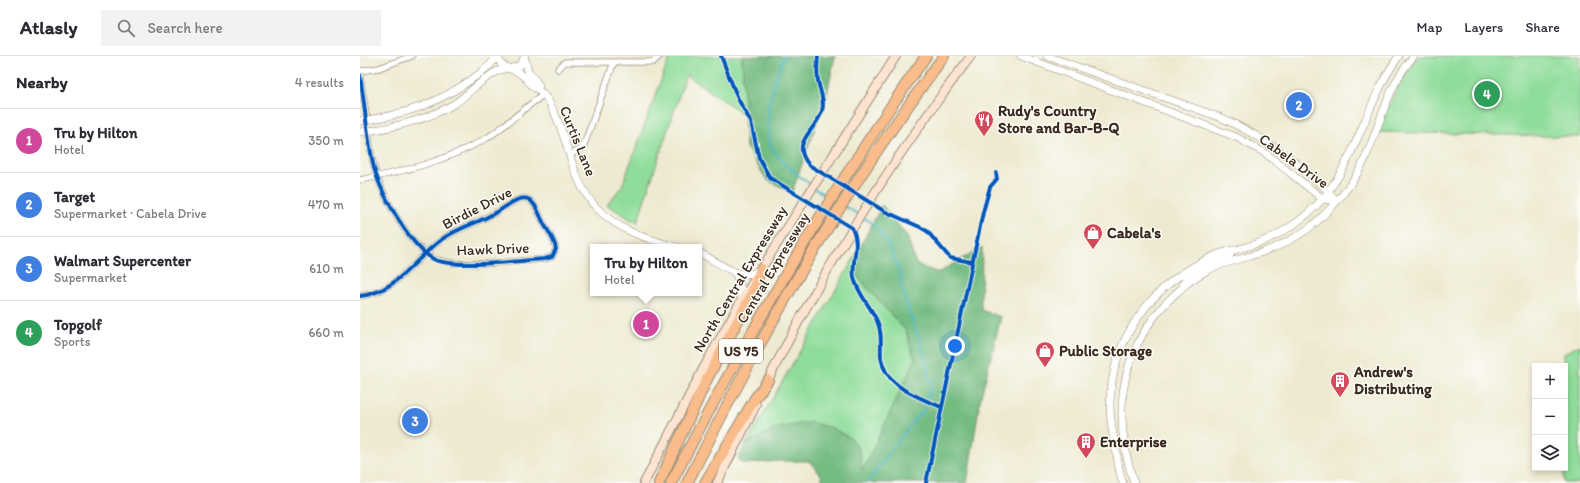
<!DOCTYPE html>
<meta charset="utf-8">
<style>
body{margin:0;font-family:Itim,sans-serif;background:#f2f2f3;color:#2b2b33}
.controls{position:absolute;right:12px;bottom:12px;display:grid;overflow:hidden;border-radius:0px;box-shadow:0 2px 6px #0003}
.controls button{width:36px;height:36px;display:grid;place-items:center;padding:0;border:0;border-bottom:1px solid #e1e1e2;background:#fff;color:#2b2b33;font:20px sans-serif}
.you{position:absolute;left:595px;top:290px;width:14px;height:14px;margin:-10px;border:3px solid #fff;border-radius:50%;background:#1a73e8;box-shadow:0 0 0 6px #1a73e833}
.badge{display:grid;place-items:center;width:26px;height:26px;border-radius:50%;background:#d1495b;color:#fff;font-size:13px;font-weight:700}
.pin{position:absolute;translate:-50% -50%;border:2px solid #fff;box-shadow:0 1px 4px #0006}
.popup{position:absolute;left:230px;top:188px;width:112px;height:52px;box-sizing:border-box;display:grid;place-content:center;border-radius:0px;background:#fff;filter:drop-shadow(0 1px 3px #0005);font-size:13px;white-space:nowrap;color:#7c7c81}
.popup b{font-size:15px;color:#2b2b33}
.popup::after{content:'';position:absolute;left:50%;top:100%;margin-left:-8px;border:8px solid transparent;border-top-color:#fff}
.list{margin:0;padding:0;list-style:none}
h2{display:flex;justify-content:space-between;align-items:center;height:52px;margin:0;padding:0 16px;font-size:17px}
h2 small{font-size:13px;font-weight:400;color:#7c7c81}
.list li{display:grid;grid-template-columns:26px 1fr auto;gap:12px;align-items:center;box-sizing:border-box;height:64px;padding:0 16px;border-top:1px solid #e1e1e2}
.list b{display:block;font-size:15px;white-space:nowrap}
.list p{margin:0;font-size:13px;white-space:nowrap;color:#7c7c81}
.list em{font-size:13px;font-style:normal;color:#7c7c81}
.icon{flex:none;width:22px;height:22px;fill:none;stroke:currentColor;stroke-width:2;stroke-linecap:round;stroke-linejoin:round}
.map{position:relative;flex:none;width:1220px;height:427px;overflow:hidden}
header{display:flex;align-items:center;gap:24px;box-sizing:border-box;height:56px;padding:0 20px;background:#fff;border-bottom:1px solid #e1e1e2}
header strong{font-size:19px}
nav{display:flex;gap:22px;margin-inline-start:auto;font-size:14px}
.search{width:280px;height:36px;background:#f2f2f3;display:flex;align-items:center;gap:10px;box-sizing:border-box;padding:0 14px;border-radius:0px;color:#7c7c81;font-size:15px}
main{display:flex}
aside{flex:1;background:#fff}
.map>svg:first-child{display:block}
</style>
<header>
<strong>Atlasly</strong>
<div class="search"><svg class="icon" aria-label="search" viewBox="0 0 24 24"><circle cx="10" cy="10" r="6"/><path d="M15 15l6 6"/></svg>Search here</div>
<nav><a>Map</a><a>Layers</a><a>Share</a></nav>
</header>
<main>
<aside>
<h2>Nearby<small>4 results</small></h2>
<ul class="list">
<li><span class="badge" style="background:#d1479c">1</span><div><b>Tru by Hilton</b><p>Hotel</p></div><em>350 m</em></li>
<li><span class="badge" style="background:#3f7fe0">2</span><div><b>Target</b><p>Supermarket · Cabela Drive</p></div><em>470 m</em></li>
<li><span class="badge" style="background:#3f7fe0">3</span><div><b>Walmart Supercenter</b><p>Supermarket</p></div><em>610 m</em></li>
<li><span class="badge" style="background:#2e9e5b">4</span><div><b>Topgolf</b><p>Sports</p></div><em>660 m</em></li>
</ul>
</aside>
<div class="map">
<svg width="1220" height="427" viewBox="0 0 1220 427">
<rect width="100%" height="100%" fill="#fdfcf7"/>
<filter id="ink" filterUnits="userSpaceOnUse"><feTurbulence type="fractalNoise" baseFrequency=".025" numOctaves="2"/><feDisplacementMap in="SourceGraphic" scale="8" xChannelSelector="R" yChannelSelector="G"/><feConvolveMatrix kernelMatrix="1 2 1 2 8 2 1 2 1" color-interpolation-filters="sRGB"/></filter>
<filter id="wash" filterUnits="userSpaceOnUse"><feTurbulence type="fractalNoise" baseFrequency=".012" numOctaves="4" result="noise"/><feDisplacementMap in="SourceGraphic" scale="16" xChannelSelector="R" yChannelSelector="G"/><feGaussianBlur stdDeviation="0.9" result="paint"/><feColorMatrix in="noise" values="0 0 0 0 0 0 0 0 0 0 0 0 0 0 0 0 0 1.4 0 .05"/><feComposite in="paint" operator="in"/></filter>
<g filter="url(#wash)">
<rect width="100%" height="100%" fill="#eeead2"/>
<path fill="#90dd9b" stroke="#66845c" d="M310 0H382L385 59 326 19 277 167 247 149 262 130Z
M1059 0H1220V81L1018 76C1029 48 1039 23 1059 0Z
M497 197 496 219 546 275 555 304 503 415 499 394 417 372 386 388Z
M1220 289V427H1204V297Z"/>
<path fill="#74bc83" stroke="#587350" d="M382 0H475L467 38 432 136 407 124 386 91Z
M522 149 547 180 556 208 578 217 622 191 621 254 641 261 620 345 607 427H463L461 419 449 405H420L384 408 378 403 386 388 417 372 451 366 472 372 492 383 499 394 503 414 555 304 546 275 496 219 497 197Z"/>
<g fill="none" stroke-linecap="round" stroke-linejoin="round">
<path stroke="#4bb8c6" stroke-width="2" d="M424 0 416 21 408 51 410 90 426 109 452 130
M455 133 469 141
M484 150 498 158
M502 161 514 168 527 186 538 212 546 247 563 294 571 330 562 358 557 360 507 427"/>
</g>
</g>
<g filter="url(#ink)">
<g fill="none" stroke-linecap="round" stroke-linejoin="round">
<defs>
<path id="minor" d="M198 13 205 6H293L300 0
M0 15 19 12 52 0
M0 19 7 65
M209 99 220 94 224 89 254 6
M0 124C45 115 87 105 127 82 146 70 164 52 183 39
M0 240C37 236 53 204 81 184 97 172 118 167 135 157 144 153 158 139 168 143 176 147 179 158 183 166 187 174 195 184 196 193L192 201 184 203C157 205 102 212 78 204 52 196 22 139 15 114 11 101 10 88 8 75"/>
<path id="tertiary" d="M138 0 141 8 150 13 160 9 165 0
M661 0 876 81 905 97 963 143 976 145
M687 0 862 62C893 76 919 93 946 115 957 125 968 133 976 145
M165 3 168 15 179 29 178 33
M150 13C162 16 165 22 173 31 175 32 177 32 178 34 185 38 191 49 194 56 209 86 211 122 234 149 256 174 286 183 317 191
M0 65C44 59 78 48 115 21 123 15 132 9 137 0
M0 76C33 72 65 65 94 48 111 37 126 17 147 12
M339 197C359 205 380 228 401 213
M373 215C381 224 382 234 381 245
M823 229C832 209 856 210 871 198L872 194
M763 427C759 417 758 405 756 394 753 380 750 364 750 349 751 281 793 227 854 200 865 195 876 194 886 191 914 183 936 170 956 150 997 108 1005 46 1039 0
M774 427C753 362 757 302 804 249 817 235 831 223 848 214 865 206 885 202 903 196 926 188 947 176 964 159 981 142 997 122 1006 100 1022 65 1027 30 1054 0"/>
<path id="secondary" d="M405 330C463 214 532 103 611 0
M284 427 343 313 381 245 536 0
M357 427 396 349"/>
<path id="motorway" d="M299 427 348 321 391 240 401 213
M311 427C387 280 470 135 566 0
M327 427C371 341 416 255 467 173 503 113 543 56 584 0
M345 427 394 344 408 324"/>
</defs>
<use href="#minor" stroke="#948a78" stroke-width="7"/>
<use href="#tertiary" stroke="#948a78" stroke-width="8"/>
<use href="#secondary" stroke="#948a78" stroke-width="10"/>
<use href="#motorway" stroke="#948a78" stroke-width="12"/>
<use href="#minor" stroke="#fff" stroke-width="5.5"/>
<use href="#tertiary" stroke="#fff" stroke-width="7"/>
<use href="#secondary" stroke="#fde4d0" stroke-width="8"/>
<use href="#motorway" stroke="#f9bc8a" stroke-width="10"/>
<defs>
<path id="cycleway" d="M361 0 378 43 391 66 399 102 410 122 492 172C501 190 491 203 494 222 498 238 511 251 517 265 523 277 520 290 521 302 526 332 557 340 581 351
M458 0C457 8 457 17 458 25 460 35 465 45 462 55 456 75 429 86 449 109L524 155 560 171 567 175 590 202 612 206
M0 19C5 50 7 82 14 112 21 137 53 197 78 205 105 212 155 205 184 203L192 201 196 193C195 184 187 174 183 166 179 158 176 147 168 143 158 139 144 153 135 157 118 167 97 172 81 184 53 204 37 236 0 240
M566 427 623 156 630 131 637 123 636 117"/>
</defs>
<use href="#cycleway" stroke="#fdfcf7" stroke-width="6"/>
<use href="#cycleway" stroke="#0057b8" stroke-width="4"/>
</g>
</g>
<defs>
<symbol id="restaurant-pin" viewBox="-11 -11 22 30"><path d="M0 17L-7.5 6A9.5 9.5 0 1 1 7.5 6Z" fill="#d1495b" stroke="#fdfcf7"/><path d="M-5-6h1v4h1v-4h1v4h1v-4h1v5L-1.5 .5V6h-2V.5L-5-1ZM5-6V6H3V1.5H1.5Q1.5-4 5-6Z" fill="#fff"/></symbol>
<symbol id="shop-pin" viewBox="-11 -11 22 30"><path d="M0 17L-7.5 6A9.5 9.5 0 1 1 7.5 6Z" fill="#d1495b" stroke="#fdfcf7"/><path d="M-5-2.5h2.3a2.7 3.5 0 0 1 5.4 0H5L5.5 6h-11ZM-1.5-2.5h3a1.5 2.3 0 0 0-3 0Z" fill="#fff"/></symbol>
<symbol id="building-pin" viewBox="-11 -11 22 30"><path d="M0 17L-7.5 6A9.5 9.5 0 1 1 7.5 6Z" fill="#d1495b" stroke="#fdfcf7"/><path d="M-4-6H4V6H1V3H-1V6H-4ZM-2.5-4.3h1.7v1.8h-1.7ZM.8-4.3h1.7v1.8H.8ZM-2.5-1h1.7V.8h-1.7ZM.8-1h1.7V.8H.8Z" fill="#fff"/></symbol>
</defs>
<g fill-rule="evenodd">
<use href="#restaurant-pin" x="613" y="53" width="22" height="30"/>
<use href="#shop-pin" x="722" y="166" width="22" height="30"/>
<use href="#shop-pin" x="674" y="284" width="22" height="30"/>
<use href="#building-pin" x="969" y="314" width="22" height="30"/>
<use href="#building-pin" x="715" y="375" width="22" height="30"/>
</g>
<g text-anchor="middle" stroke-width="3" stroke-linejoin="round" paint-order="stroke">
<rect fill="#fdfcf7" stroke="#75695f" stroke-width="1" x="359" y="283" width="44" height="24" rx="3"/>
<g font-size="14" font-weight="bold" fill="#3b2a1e">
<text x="381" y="300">US 75</text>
</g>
<g font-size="15" font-weight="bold" fill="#3b2a1e" stroke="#fdfcf7" text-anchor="start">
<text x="638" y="60">Rudy's Country<tspan x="638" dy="17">Store and Bar-B-Q</tspan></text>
<text x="747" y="182">Cabela's</text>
<text x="699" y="300">Public Storage</text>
<text x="994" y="321">Andrew's<tspan x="994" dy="17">Distributing</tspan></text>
<text x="740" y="391">Enterprise</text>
</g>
<g font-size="15" fill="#3b2a1e" stroke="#fdfcf7">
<text transform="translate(218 85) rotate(68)" y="5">Curtis Lane</text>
<text transform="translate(934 105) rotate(36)" y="5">Cabela Drive</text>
<text transform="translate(117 152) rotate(-27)" y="5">Birdie Drive</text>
<text transform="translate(133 193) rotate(-2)" y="5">Hawk Drive</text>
<text transform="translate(413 212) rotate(-59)" y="5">Central Expressway</text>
<text transform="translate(380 223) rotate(-59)" y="5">North Central Expressway</text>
</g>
</g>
</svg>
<div class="controls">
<button>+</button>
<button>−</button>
<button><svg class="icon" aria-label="layers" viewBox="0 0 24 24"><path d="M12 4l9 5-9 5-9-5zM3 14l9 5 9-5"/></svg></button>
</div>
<div class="you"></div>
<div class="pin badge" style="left:286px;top:268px;background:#d1479c">1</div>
<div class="popup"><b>Tru by Hilton</b>Hotel</div>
<div class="pin badge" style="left:939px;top:49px;background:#3f7fe0">2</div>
<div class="pin badge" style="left:55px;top:365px;background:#3f7fe0">3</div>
<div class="pin badge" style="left:1127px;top:38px;background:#2e9e5b">4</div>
</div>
</main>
